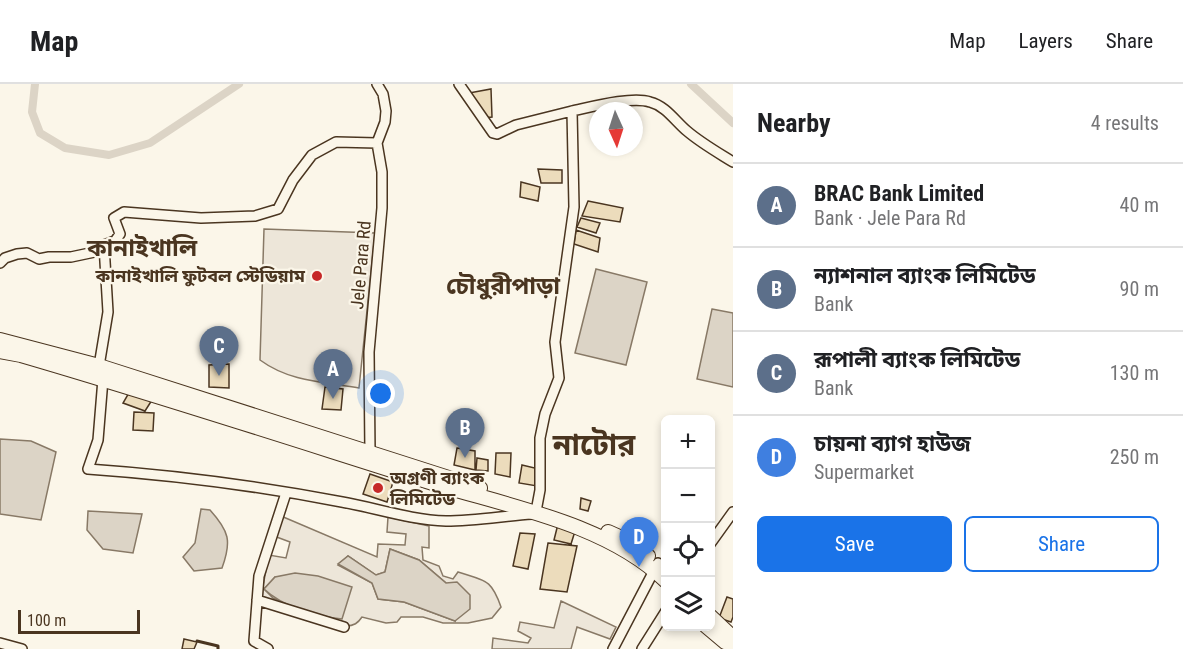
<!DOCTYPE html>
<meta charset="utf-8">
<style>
body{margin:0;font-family:"Roboto Condensed","Noto Sans Bengali",sans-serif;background:#f2f2f2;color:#202124}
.controls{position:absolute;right:18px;bottom:18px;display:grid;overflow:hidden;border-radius:9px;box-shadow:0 3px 9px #0003}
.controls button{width:54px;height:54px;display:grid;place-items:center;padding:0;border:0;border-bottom:2px solid #e0e0e0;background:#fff;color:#202124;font:30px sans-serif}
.compass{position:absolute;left:589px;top:18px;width:54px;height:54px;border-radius:50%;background:#fff;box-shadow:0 3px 9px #0003;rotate:177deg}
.scale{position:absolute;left:18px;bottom:15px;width:122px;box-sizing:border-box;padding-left:6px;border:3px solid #4a3520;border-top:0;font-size:16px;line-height:21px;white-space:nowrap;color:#4a3520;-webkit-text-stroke:4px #fbf6e9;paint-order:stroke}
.you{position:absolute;left:381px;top:310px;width:21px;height:21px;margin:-15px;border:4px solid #fff;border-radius:50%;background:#1a73e8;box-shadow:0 0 0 9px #1a73e833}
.badge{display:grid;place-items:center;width:39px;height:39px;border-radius:50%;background:#1a73e8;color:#fff;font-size:20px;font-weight:700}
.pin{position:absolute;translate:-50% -50px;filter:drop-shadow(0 2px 3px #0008)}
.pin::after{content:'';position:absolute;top:32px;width:21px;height:18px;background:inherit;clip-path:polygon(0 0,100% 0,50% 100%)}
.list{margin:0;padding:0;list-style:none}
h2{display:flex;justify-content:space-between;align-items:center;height:78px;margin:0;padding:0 24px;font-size:26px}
h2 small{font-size:20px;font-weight:400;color:#757577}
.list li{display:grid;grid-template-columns:39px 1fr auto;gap:18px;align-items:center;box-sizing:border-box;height:84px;padding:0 24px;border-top:2px solid #e0e0e0}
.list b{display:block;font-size:22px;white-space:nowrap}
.list p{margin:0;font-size:20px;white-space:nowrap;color:#757577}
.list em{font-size:20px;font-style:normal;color:#757577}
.actions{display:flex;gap:12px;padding:18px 24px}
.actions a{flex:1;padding:14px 0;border:2px solid #1a73e8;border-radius:9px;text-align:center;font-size:21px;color:#1a73e8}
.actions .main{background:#1a73e8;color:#fff}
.icon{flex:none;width:33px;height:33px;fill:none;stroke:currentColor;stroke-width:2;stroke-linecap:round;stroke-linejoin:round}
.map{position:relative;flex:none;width:733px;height:565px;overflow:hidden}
header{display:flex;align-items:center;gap:36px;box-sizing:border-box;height:84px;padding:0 30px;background:#fff;border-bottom:2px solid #e0e0e0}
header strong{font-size:28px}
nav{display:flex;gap:33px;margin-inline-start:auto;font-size:21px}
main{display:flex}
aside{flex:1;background:#fff}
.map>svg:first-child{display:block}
</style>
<header>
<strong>Map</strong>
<nav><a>Map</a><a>Layers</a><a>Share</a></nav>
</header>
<main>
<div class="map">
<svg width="733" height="565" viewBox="0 0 733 565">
<rect width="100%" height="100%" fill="#fbf6e9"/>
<path fill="#ede6d9" stroke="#887966" stroke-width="1.5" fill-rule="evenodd" d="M264 145 375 149 359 304C324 298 290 298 260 276Z
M281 432 377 473 378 460 405 461 406 450 387 448 388 433 429 442V464L422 463 423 476 439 482 443 492 453 495 458 488C485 497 491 494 501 523L492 534 468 539H443L423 533H401L397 538 386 539 362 533C358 539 354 542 346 542 328 542 280 519 261 512L269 471 286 474 290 458 274 452ZM390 465 419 476 446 499 455 537 404 518 378 515 372 499 338 481 348 472 376 491 385 488ZM275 493 325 533 273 514 264 505Z
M561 517 616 543 610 555 577 543 571 565H492L493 554 528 559 531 554 518 547 520 538 554 544Z"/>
<path fill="#dcd4c6" stroke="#887966" stroke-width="1.5" d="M596 185 647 198 626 281 575 269Z
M712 225 733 229V303L697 295Z
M0 355 31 357 56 368 41 436 0 430Z
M201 425 210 426C229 447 232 457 222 484L194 487 183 473 195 459Z
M88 427 142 430 133 469 103 465 87 446Z
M390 465 419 476 446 499 457 498 470 511V525L455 537 404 518 378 515 372 499 338 480 348 472 376 491 385 488Z
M295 489 318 492 352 503 342 535C316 532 283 523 264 505L275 493Z"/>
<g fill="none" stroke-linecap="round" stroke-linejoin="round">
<path stroke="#dcd4c6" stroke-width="8" d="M35 0 32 28 40 49 65 64 109 71 150 59 239 0
M691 0 733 39"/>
</g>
<path fill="#ecdcbc" stroke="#4a3520" stroke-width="1.5" d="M491 5 492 33 483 34 469 9Z
M538 85 562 86V99H541Z
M521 98 540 103 538 117 520 113Z
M588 117 623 124 620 138 582 132Z
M581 134 600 139 596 149 577 143Z
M576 146 600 154 598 168 574 160Z
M229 280V304L209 303V281Z
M325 303 343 305 341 326 322 325Z
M130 307 152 316 145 327 123 319Z
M134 328 154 329 153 347 133 346Z
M457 364 475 367V386L454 381Z
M496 369H511L510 393 495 390Z
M477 374 488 376V387L476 386Z
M522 381 539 385 537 402 519 399Z
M370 390 393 398 387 418 363 410Z
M581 414 591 417 588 427 580 425Z
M558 440 576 444 571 460 554 456Z
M520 449 535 450 528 485 513 482Z
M548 459 577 462 567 508 540 505Z
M727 513 733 515V533L731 538 719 534Z
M184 555 197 558 194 565H182Z"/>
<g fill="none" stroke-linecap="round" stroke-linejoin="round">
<defs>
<path id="minor" d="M459 0 493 49 497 50 516 41 572 27 574 123 555 258 559 294 545 330 540 354V406L537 422
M572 27C591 23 632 12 650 18 666 22 675 37 687 47 701 59 717 68 733 78
M0 179 5 174 17 170 27 169 39 175 49 173H71L104 166
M99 282 108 228 104 161 115 157 120 150 114 134 124 128 201 134 255 132 278 125 293 96 312 71 336 58 377 59
M103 295 98 356 88 385C173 391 259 402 342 418 376 424 411 436 446 437 474 437 504 432 532 430
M370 369 369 268 382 124V88L377 59 385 38 386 27 383 10 377 0
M710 460 733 428
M257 516 344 543
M0 559 22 565
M268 565 254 557 259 492 286 409
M613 565 658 479
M642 565 666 527"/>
<path id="highway" d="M0 256 99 282 480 404
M0 267 21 271C155 310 287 353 420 395 500 421 604 437 666 497
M608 448 628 457 648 472
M710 532 728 549
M706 542 725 558 733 561"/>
</defs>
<use href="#minor" stroke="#4a3520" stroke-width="12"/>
<use href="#highway" stroke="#4a3520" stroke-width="16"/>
<use href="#minor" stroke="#fbf6e9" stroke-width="9"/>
<use href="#highway" stroke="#fbf6e9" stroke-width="14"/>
<path stroke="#4a3520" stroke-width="3" d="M197 557 218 562V565"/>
</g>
<g fill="#c62828" stroke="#fbf6e9" stroke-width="2">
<circle cx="317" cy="192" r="6"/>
<circle cx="378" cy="404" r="6"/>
</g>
<g text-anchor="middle" stroke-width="4.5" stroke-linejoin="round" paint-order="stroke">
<g font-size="18" fill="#4a3520" stroke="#fbf6e9">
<text transform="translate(361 181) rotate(-85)" y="6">Jele Para Rd</text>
</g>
<g font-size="18" font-weight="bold" fill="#4a3520" stroke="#fbf6e9" text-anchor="end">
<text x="305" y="198">কানাইখালি ফুটবল স্টেডিয়াম</text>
<text x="390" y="400" text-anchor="start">অগ্রণী ব্যাংক<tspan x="390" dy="21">লিমিটেড</tspan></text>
</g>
<g font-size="24" font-weight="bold" fill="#4a3520" stroke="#fbf6e9">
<text x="142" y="172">কানাইখালি</text>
<text x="503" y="210">চৌধুরীপাড়া</text>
</g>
<g font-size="30" font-weight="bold" fill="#4a3520" stroke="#fbf6e9">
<text x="594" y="371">নাটোর</text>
</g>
</g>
</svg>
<div class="controls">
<button>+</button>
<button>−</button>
<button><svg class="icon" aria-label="locate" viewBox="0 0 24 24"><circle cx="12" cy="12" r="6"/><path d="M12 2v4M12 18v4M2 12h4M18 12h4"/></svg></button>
<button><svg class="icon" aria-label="layers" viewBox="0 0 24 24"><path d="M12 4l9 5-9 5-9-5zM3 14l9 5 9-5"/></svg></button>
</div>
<svg class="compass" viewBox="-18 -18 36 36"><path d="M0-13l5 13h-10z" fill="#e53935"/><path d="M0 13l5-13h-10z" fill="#757577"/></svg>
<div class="scale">100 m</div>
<div class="you"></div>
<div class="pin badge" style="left:333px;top:315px;background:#5c6f8a">A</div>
<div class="pin badge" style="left:465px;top:374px;background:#5c6f8a">B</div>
<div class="pin badge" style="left:219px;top:292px;background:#5c6f8a">C</div>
<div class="pin badge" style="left:639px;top:483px;background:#3f7fe0">D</div>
</div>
<aside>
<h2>Nearby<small>4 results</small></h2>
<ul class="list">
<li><span class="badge" style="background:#5c6f8a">A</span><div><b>BRAC Bank Limited</b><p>Bank · Jele Para Rd</p></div><em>40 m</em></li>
<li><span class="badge" style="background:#5c6f8a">B</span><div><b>ন্যাশনাল ব্যাংক লিমিটেড</b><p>Bank</p></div><em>90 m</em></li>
<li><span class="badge" style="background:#5c6f8a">C</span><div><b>রূপালী ব্যাংক লিমিটেড</b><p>Bank</p></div><em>130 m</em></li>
<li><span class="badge" style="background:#3f7fe0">D</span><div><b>চায়না ব্যাগ হাউজ</b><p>Supermarket</p></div><em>250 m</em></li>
</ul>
<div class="actions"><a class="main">Save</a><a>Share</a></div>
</aside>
</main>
